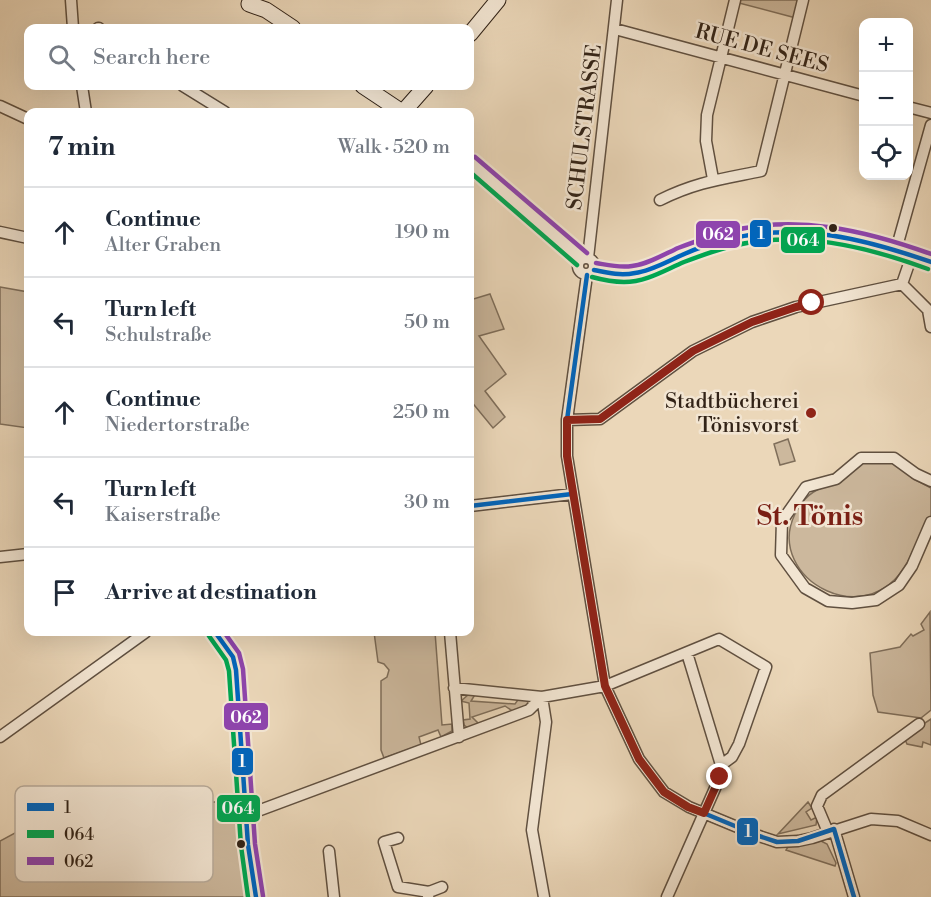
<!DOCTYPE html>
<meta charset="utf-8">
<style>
body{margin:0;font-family:"Libre Bodoni",serif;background:#f6f6f7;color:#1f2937}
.controls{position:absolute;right:18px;top:18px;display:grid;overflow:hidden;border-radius:12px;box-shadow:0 6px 24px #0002}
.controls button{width:54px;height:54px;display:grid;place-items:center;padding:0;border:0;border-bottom:2px solid #e0e1e3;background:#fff;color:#1f2937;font:30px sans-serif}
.stop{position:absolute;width:18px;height:18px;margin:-14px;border:4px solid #8f2418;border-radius:50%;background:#fff}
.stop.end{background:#8f2418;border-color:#fff;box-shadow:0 2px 6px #0008}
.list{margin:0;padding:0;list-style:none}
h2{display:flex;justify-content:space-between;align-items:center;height:78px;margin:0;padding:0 24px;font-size:26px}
h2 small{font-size:20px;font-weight:400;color:#747a83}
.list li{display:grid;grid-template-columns:39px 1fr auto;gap:18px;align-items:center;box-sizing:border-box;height:90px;padding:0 24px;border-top:2px solid #e0e1e3}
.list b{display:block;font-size:22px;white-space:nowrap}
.list p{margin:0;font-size:20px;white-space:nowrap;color:#747a83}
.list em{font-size:20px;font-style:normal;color:#747a83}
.icon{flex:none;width:33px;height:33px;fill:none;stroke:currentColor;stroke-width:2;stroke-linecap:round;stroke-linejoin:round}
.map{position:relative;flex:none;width:931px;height:897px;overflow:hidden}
.search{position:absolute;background:#fff;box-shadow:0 6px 24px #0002;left:24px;top:24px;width:450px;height:66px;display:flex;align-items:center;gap:15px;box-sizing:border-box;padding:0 21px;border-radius:12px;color:#747a83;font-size:22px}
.panel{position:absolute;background:#fff;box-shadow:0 6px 24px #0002;left:24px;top:108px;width:450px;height:528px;border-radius:12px}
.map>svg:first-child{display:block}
</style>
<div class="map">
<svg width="931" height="897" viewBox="0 0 931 897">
<rect width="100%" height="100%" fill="#ebd7b9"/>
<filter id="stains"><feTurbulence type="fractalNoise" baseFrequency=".00333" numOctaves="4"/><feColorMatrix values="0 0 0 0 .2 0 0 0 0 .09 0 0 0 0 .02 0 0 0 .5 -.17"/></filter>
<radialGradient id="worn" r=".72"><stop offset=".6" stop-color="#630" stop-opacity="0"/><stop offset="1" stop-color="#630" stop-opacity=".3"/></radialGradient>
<path fill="#ccb89d" stroke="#7f6e5a" stroke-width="1.5" d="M740 0H799L796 18 739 3Z
M0 287 28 292V428L0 424Z
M490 294 504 329 479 336 506 374 485 391 505 417 493 428 470 400V300Z
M788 439 795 461 780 465 774 444Z
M868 460 897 463 912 478 931 488C931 497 931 507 931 516 927 532 917 540 911 555 873 640 763 579 795 514 805 493 819 487 841 482V479L849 475 855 467Z
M930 612 931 710 921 718 878 712 873 695 870 653 900 647 911 634 913 636 924 630 921 624Z
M374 632H435L442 725 452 724V731L441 737 438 730 419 737 421 745 384 758 381 750V681L387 677 389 670 384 664 378 662Z
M476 693 471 701 515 704 520 697 527 699 528 704 526 708 514 712 505 706 472 717 479 724 468 728 464 725 463 720 470 719 469 703 461 701 468 695Z
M931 719V745L923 742 922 747 907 744 904 737Z
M100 787 108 816 237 799 241 860 247 897H0V841Z
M808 802 812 808 806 812 811 820 817 817 816 825 778 834Z
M821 841 827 844 836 863 835 866 786 850 788 847Z"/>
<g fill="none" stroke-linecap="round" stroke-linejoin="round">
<defs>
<path id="street" d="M71 0 73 28
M98 28H99
M615 29 864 96
M82 86 86 112
M183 86 225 112
M0 106 28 119
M908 107 931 113
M470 163 582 259
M713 179 706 141 707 115 735 0
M660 200C696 182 722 179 761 171L803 0
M0 232 28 238
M896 250 931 125
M912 255 902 284 928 310 931 327
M578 266a8 8 0 1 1 16 0a8 8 0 1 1-16 0Z
M588 258 617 0
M594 270C640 283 654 265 694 250 716 242 741 235 765 233 821 226 879 243 931 262
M587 275 567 420V456L605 686 639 759 664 792 689 807 759 836 777 842 798 841 812 838 871 819 898 821 931 835
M567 420 600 419 693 351 752 322 796 307 902 284
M931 481 916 474 894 458H861L836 479 806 487 782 521 781 555 805 588 828 601 852 603 876 600 899 585 912 566 931 522
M470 506 572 494
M0 557 28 554
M450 632 459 737
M687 653 721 765
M454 688 542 697 546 722 532 830 544 897
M0 737 146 632
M247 815 529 710 542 697 605 686 719 639 766 667 739 744 732 757 721 765 720 777 667 897
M834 829 854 897
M828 832 817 806 822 795 919 724
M398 838 384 842 398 887 429 892
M329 851 334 897
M428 897 429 892 442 887"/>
<path id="secondary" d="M249 4 266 10 293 28
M470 34 498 0
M363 86 402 112
M403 112 426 86
M215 632 233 657 236 670 248 845 256 897"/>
</defs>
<use href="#street" stroke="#605040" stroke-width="13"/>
<use href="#secondary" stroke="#322317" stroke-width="17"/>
<use href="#street" stroke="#f2e5d2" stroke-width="10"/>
<use href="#secondary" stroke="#f2e5d2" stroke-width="15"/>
<defs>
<path id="bus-1" d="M594 270C608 273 621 276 635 273 651 271 666 262 682 255 697 248 713 243 729 239 799 222 865 239 931 262
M587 275 567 420V456L605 686 639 759 664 792 689 807 759 836 777 842 798 841 834 829
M470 506 572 494
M215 632 233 657 236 670 248 845 256 897
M834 829 854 897"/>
<path id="bus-2" d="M470 172 577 265
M592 277C603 280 613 282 624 282 646 282 665 270 684 262 700 256 716 250 732 246 799 230 865 246 928 269
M209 636 226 660 229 671 241 846 248 897"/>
<path id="bus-3" d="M475 157 587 253
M596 263C608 265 619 268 632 266 648 264 663 255 678 248 694 242 710 236 726 232 796 214 864 230 931 254
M224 632 239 653 243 669 255 844 263 896"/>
</defs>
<use href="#bus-1" stroke="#f2e5d2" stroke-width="9"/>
<use href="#bus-2" stroke="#f2e5d2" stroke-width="9"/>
<use href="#bus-3" stroke="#f2e5d2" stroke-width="9"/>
<use href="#bus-1" stroke="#0065bd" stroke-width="4.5"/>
<use href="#bus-2" stroke="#00a651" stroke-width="4.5"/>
<use href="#bus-3" stroke="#8e44ad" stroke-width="4.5"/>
</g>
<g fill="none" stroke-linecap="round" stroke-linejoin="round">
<path stroke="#8f2418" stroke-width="8" d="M720 777 704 813 688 807 664 792 639 759 605 686 567 456V420L600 419 693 351 752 322 796 307 812 303"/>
</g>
<g fill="#322317" stroke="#f2e5d2" stroke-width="2">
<circle cx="833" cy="228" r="5"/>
<circle cx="241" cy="844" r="5"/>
</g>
<circle fill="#8f2418" stroke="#f2e5d2" stroke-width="2" cx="811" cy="413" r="6"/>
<g text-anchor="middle" stroke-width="5" stroke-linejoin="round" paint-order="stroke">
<g font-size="21" fill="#322317" stroke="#f2e5d2">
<text transform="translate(762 48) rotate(15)" y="7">RUE DE SEES</text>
<text transform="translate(584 127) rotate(-83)" y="7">SCHULSTRASSE</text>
</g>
<g font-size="21" fill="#322317" stroke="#f2e5d2" text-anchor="end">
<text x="799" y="408">Stadtbücherei<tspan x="799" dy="24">Tönisvorst</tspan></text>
</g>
<g font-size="27" font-weight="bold" fill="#7a1f14" stroke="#f2e5d2">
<text x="810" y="525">St. Tönis</text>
</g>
</g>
<rect x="15" y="786" width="198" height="96" rx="9" fill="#f2e5d2" stroke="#b8ab9a" stroke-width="1.5"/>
<rect x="27" y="803" width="27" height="8" fill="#0065bd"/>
<rect x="27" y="830" width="27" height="8" fill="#00a651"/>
<rect x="27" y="857" width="27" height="8" fill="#8e44ad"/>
<g font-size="16" fill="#322317">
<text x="64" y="813">1</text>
<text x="64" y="840">064</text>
<text x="64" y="867">062</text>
</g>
<g stroke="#f2e5d2" stroke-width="2">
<rect x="749" y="219" width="23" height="29" rx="6" fill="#0065bd"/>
<rect x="695" y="220" width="46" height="29" rx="6" fill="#8e44ad"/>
<rect x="780" y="226" width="46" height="28" rx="6" fill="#00a651"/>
<rect x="223" y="702" width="46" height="29" rx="6" fill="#8e44ad"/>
<rect x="231" y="747" width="23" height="29" rx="6" fill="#0065bd"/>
<rect x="216" y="794" width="45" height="29" rx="6" fill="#00a651"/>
<rect x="736" y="817" width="23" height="29" rx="6" fill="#0065bd"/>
</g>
<g font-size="16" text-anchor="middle" font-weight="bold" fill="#fff">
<text x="761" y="239">1</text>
<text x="718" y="240">062</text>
<text x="803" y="246">064</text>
<text x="246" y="723">062</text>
<text x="242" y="767">1</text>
<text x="238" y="814">064</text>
<text x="748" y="837">1</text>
</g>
<rect width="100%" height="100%" filter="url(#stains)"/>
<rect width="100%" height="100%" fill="url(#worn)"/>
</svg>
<div class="controls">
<button>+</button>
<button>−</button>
<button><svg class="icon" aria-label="locate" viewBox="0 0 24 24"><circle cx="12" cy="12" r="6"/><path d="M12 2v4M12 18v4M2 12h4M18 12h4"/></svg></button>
</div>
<div class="stop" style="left:812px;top:303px"></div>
<div class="stop end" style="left:720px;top:777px"></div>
<div class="search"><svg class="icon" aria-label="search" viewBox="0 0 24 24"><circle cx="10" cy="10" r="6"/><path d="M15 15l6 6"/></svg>Search here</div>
<section class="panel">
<h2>7 min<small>Walk · 520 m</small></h2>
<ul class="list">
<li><svg class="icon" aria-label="ahead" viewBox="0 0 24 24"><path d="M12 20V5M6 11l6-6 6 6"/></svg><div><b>Continue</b><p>Alter Graben</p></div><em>190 m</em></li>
<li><svg class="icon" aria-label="left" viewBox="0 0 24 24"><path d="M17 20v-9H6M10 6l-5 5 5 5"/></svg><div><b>Turn left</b><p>Schulstraße</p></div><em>50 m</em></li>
<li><svg class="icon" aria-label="ahead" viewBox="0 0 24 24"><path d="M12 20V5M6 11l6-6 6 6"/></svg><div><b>Continue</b><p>Niedertorstraße</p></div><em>250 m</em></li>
<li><svg class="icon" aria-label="left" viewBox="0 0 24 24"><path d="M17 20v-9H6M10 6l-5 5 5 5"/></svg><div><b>Turn left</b><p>Kaiserstraße</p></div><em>30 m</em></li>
<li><svg class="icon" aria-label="arrive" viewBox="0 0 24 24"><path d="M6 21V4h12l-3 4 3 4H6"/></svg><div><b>Arrive at destination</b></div></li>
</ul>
</section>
</div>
